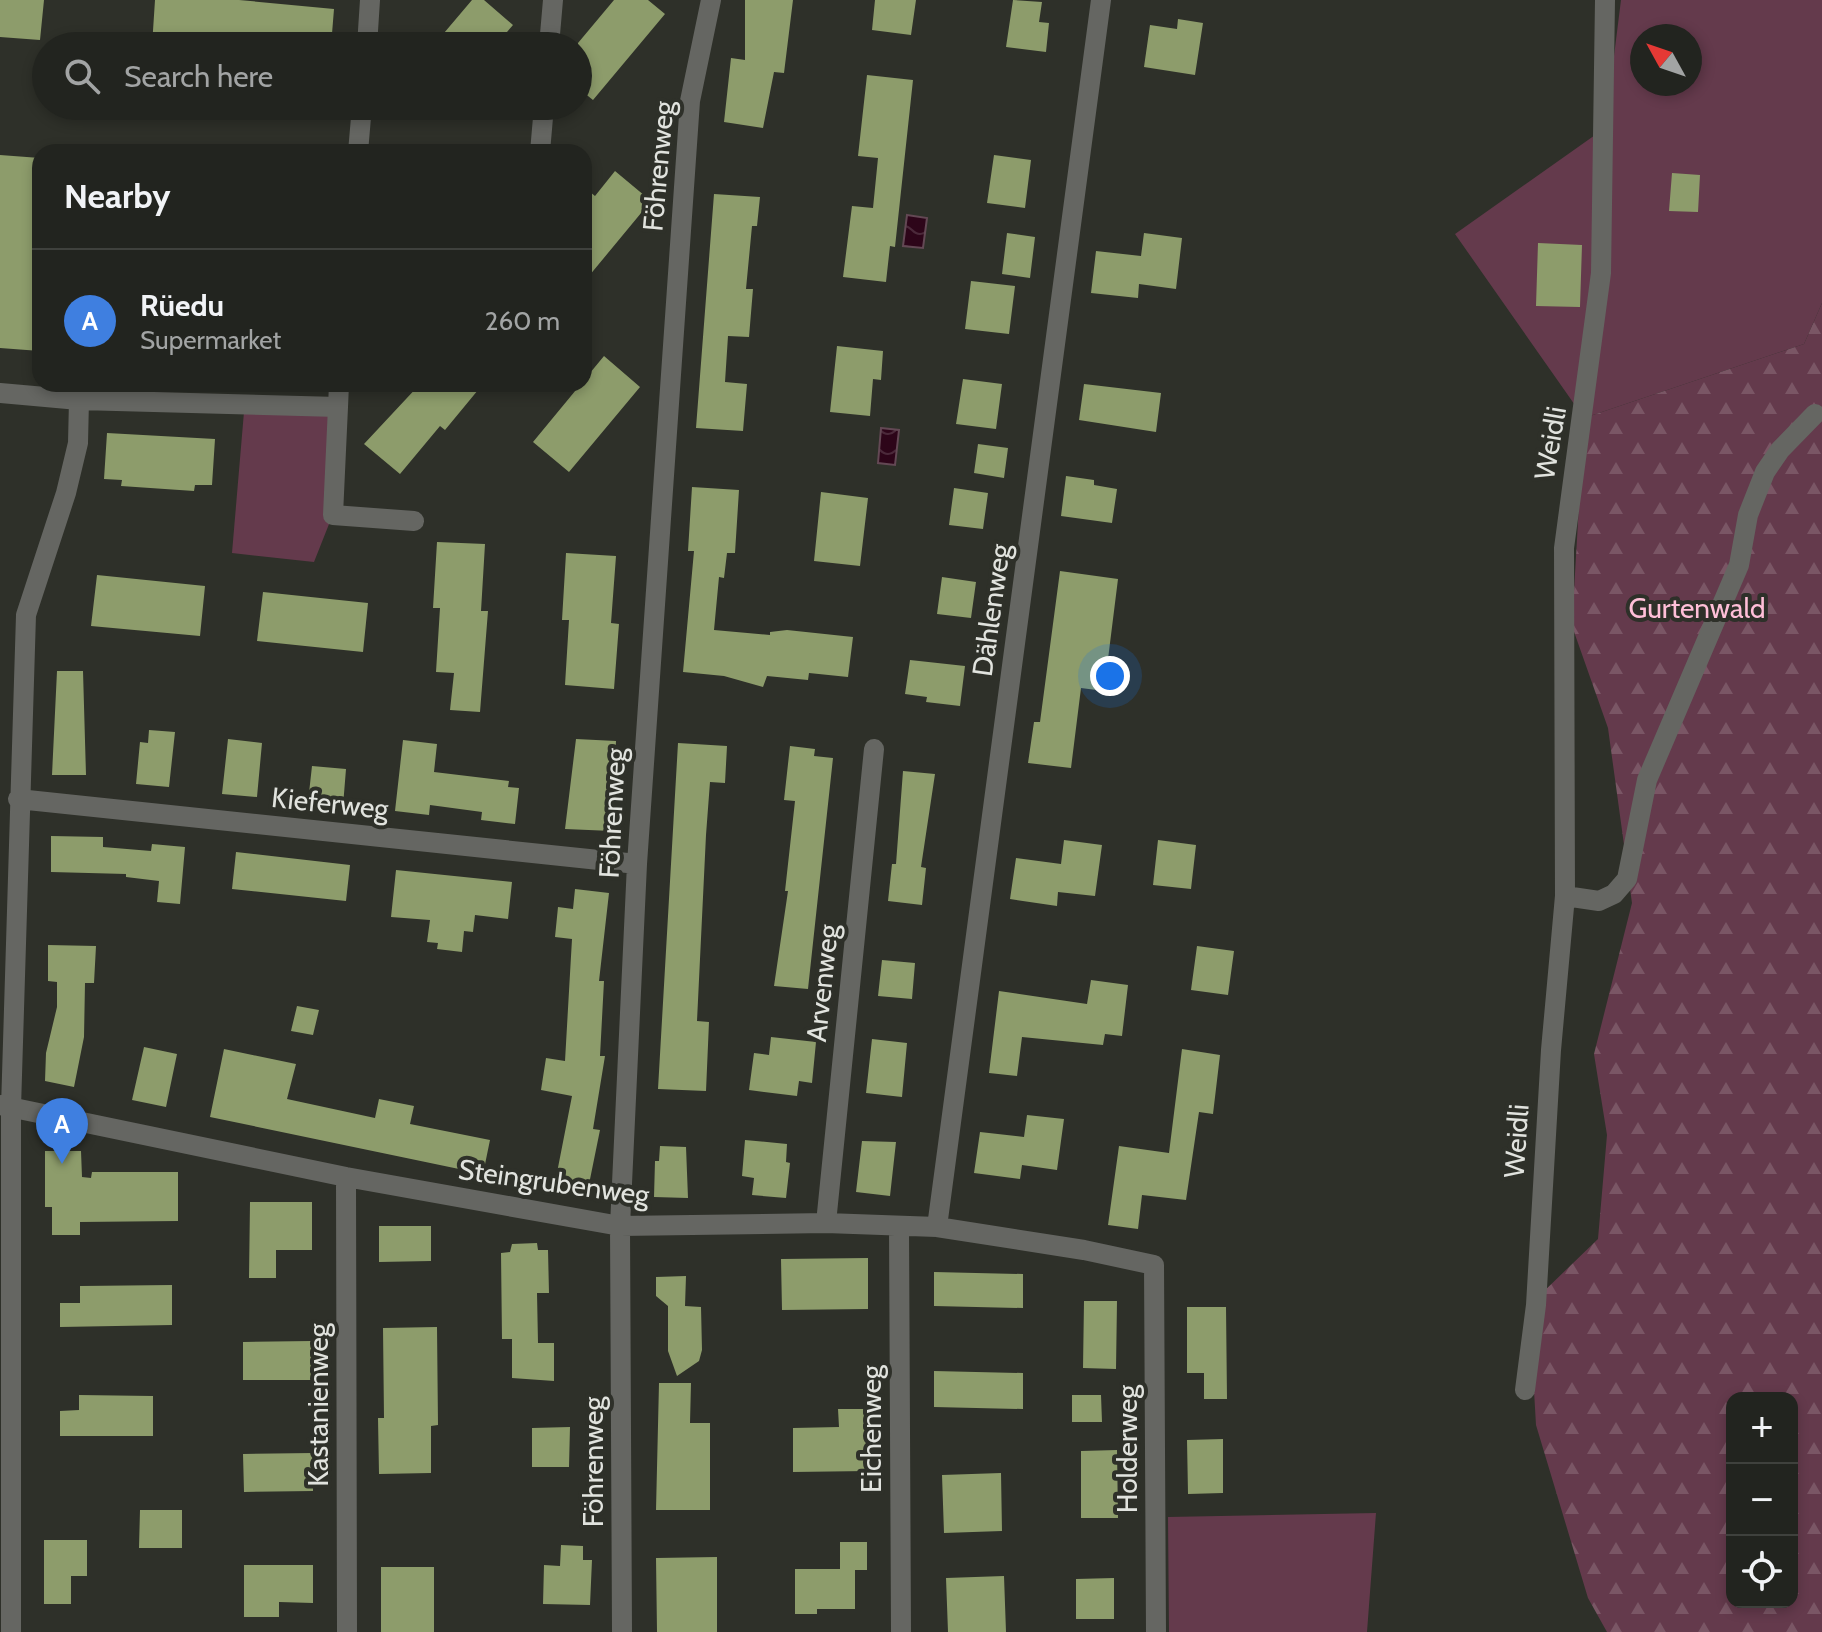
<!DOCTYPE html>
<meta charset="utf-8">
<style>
body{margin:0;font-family:Cabin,sans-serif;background:#2a2c28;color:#f1f3f6}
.controls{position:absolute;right:24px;bottom:24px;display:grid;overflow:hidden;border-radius:16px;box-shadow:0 4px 12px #0003}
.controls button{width:72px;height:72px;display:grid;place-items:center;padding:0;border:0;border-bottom:2px solid #3f413d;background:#22241f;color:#f1f3f6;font:40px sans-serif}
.compass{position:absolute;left:1630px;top:24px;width:72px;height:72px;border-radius:50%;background:#22241f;box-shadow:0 4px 12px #0003;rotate:310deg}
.you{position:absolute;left:1110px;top:676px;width:28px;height:28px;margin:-20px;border:6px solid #fff;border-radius:50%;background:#1a73e8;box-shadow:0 0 0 12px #1a73e833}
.badge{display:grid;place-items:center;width:52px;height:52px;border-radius:50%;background:#fd8ebf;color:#fff;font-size:26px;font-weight:700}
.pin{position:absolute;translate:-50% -66px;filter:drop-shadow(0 2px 4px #0008)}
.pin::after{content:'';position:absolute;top:42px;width:28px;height:24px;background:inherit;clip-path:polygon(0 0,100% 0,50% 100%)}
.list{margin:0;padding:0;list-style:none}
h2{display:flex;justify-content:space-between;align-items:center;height:104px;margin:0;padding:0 32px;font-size:34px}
h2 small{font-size:26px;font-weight:400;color:#a2a4a4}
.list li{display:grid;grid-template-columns:52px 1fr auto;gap:24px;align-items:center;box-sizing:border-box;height:144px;padding:0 32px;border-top:2px solid #3f413d}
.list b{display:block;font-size:30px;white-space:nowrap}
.list p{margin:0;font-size:26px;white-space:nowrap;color:#a2a4a4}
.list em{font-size:26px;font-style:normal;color:#a2a4a4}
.icon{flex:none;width:44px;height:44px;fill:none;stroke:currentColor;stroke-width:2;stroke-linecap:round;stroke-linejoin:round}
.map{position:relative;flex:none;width:1822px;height:1632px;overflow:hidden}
.search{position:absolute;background:#22241f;box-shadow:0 4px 12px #0003;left:32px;top:32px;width:560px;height:88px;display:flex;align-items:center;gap:20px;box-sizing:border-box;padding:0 28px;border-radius:44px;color:#a2a4a4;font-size:30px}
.panel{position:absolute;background:#22241f;box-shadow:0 4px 12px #0003;left:32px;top:144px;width:560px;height:248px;border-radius:24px}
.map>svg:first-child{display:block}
</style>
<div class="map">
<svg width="1822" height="1632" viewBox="0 0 1822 1632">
<defs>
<pattern id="forest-firs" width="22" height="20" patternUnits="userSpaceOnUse" patternTransform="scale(2)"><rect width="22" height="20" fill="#643a4c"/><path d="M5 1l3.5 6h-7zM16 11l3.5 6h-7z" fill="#7a5665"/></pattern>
<pattern id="water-waves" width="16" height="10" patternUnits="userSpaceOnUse" patternTransform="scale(2)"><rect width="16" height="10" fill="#2d0519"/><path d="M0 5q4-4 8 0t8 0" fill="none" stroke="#4b293a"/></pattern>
</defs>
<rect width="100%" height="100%" fill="#2e3029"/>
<path fill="#643a4c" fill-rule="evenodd" d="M1621 0H1822V303L1804 344 1584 418 1455 234 1605 128ZM1642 36H1690V84H1642Z
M245 400 338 407 333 514 314 562 232 553Z
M1376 1513 1367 1632H1169L1168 1517Z"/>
<path fill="url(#forest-firs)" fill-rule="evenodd" d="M1822 303V1632H1607L1588 1598 1536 1425 1533 1373 1539 1296 1598 1239 1607 1135 1594 1054 1632 903 1608 728 1572 626 1584 418 1804 344ZM1732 1398H1792V1602H1732Z"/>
<path fill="url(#water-waves)" stroke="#634854" stroke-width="2" d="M907 215 927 218 923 248 903 246Z
M881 428 899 430 895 465 878 463Z"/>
<path fill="#8d9c6b" d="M0 0H44L40 40 0 37Z
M155 0H239L334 9 331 46H152Z
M472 0H484L513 25 495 46H433Z
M614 0H648L665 14 593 100 578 88V43Z
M745 0H793L784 73 774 72 763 128 724 122 731 58 745 60Z
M875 0H916L911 35 872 30Z
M1013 0 1042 2 1039 22 1049 23 1046 52 1006 47Z
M1178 19 1203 23 1195 75 1144 67 1150 25 1177 29Z
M867 75 913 80 895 247 890 246 886 282 843 277 852 206 873 208 878 158 858 156Z
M0 155 40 158V351L0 348Z
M994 155 1031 160 1025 208 987 203Z
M615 171 651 201 584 282V187L595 196Z
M1672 173 1700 175 1698 212 1669 211Z
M714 194 760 197 757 226H752L746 289H753L749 337 728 336 725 382 747 384 743 431 696 428Z
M1007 233 1035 237 1030 278 1002 274Z
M1144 233 1182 238 1176 289 1139 284 1138 298 1091 293 1096 251 1141 256Z
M1538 243 1582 245 1580 307 1536 306Z
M971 281 1015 286 1009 334 965 329Z
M837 346 883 351 881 380 873 379 870 416 830 412Z
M604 356 640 387 569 472 533 442Z
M963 379 1002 384 996 429 956 424Z
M420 384H483L445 430 440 426 400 474 364 444Z
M1084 384 1161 393 1156 432 1079 420Z
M107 433 215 439 212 485H195L194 491 121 486 122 480 104 479Z
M978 444 1008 448 1004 478 974 473Z
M1066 476 1094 480V485L1117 489 1112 523 1061 516Z
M692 487 739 490 735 553H727L724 578 719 577 714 630 770 635V632L787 630 853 637 848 677 809 673 808 680 767 676 763 687 724 676 683 672 694 551H688Z
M954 488 988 493 983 529 949 525Z
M821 492 868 498 860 566 814 561Z
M437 542 485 544 481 611H488L480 712 450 710 454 673 436 672 440 608H433Z
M566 553 616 556 611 623 619 624 614 689 565 685 569 620H562Z
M1060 571 1118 579 1104 691 1081 688 1071 768 1028 763 1034 722H1040Z
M97 575 205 586 200 636 91 626Z
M942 577 976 582 971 618 937 614Z
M263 592 368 603 363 652 257 641Z
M910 660 965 666 960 706 926 702 927 697 905 694Z
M57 671H83L86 775H52Z
M149 730 175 732 169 787 136 784 140 742 148 743Z
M228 739 262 743 257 797 222 794Z
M576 739 616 741 612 831 565 829Z
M403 740 437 744 434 772 509 781 508 787 519 788 515 824 481 820 482 812 430 805 429 815 395 811Z
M678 743 727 746 725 783 710 782 706 835 697 1021 709 1022 706 1091 658 1089Z
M790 746 815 749 814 756 833 758 808 989 774 986 788 891H785L795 801 784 800Z
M312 766 346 769 343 806 308 802Z
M903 771 935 774 921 867 926 868 922 905 888 901 892 864H896Z
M51 836 103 837V847L151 851 152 844 185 847 180 904 157 902 159 881 126 877V874L51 872Z
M1064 840 1102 845 1095 896 1058 892 1057 906 1010 899 1016 858 1061 864Z
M1158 840 1196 845 1191 889 1153 885Z
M236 852 350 865 346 901 232 889Z
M396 870 512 882 508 919 475 915 473 932 464 931 462 952 437 949 438 943 427 942 430 920 391 917Z
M575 889 609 893 599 981H604L600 1056H605L593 1129 600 1130 587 1194 554 1188 572 1096 541 1090 546 1058 565 1061 572 939 555 937 558 907 573 909Z
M48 945 96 946 94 983H85L84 1037 74 1087 45 1081 46 1053 57 1007V982L48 981Z
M1197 946 1234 951 1228 995 1191 990Z
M882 960 915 963 912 999 878 996Z
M1091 980 1128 985 1122 1036 1105 1034 1103 1045 1022 1037 1017 1076 989 1073 999 991 1087 1004Z
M297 1006 319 1010 313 1035 291 1031Z
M771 1037 816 1042 812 1083 799 1081 797 1096 749 1090 754 1053 769 1055Z
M872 1039 907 1043 902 1097 866 1093Z
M144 1047 177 1054 166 1107 132 1100Z
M224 1049 296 1064 287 1099 375 1118 379 1099 414 1106 410 1124 490 1140 483 1174 210 1117Z
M1182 1049 1220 1055 1213 1114 1199 1112 1186 1200 1142 1195 1138 1229 1108 1225 1119 1146 1169 1153Z
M1027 1115 1064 1119 1057 1170 1022 1165 1020 1179 974 1173 980 1132 1024 1137Z
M745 1140 787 1144 786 1162 790 1163 786 1198 752 1195 754 1178 742 1176Z
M862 1141 896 1142 890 1196 856 1192Z
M660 1146 686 1147 688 1198 654 1197 655 1161H659Z
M45 1151H81L82 1177 91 1178 92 1172H178V1221L80 1222V1235H52V1207H45Z
M250 1202H312V1250H276V1278H249Z
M379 1226H431V1261L379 1262Z
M537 1243 538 1250H548L549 1293H537L538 1343H554V1381L512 1378V1339H502L501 1253 510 1252 512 1244Z
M868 1258V1309L782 1310 781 1259Z
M934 1272 1023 1274V1308L934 1306Z
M686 1276 685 1306 701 1307 702 1350 699 1361 677 1376 668 1351V1306L656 1296V1277Z
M172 1285V1325L60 1327V1303H80V1286Z
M1084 1301H1117L1116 1369 1083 1368Z
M1187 1307H1226L1227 1399H1204V1373H1187Z
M437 1327 438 1425 431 1426V1473L379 1474 378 1418H384L383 1328Z
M312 1341V1380H243V1342Z
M934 1371 1023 1373V1409L934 1407Z
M659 1383H691L690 1423H710V1510H656Z
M79 1395 153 1396V1436H60V1411L79 1410Z
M1072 1395H1101L1102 1422H1072Z
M838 1409H868V1471L793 1472V1428L839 1427Z
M570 1427 569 1467H532V1428Z
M1223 1439V1493L1188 1494 1187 1440Z
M1117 1450 1118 1518H1081V1451Z
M313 1453V1491L244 1492 243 1454Z
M1001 1473 1002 1531 944 1533 942 1475Z
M140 1510H182V1548H139Z
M44 1540H87V1576H71V1604H44Z
M840 1542H867V1570H855V1609H817V1614H795V1569H840Z
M561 1545 583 1546V1560H592L590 1605 543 1604 544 1565 560 1566Z
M717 1557V1632H657L656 1558Z
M244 1565H313V1603L279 1602V1617H244Z
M381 1567H434V1632H381Z
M1004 1576 1006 1632H948L946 1578Z
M1114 1578V1619H1076V1579Z"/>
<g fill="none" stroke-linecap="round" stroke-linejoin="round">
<path stroke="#656662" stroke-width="20" d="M367 46 370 0
M549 46 553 0
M358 152 362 106
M540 152 544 106
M0 393 79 400 338 407 339 384
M338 407 333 515 414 521
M18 799 637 864
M1565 896 1599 901 1614 894 1627 879 1647 780 1739 565 1748 515 1765 472 1780 450 1815 414
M0 1105 346 1177 620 1226 826 1223 937 1227 1084 1250 1154 1265 1156 1632
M346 1177 347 1632
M826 1223 874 749
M899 1226 901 1632
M937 1227 1101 0
M1525 1390 1536 1305 1551 1050 1565 896 1564 548 1601 273 1605 0
M11 1632V1108L26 615 66 493 78 443 79 400
M622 1632 620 1226 637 864 690 101 711 0"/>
</g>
<g text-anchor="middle" stroke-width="8" stroke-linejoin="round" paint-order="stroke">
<g font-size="28" fill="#e1e3de" stroke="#2e3029">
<text transform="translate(658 166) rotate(-85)" y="10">Föhrenweg</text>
<text transform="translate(1550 443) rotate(-80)" y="10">Weidli</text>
<text transform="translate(991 610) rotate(-82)" y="10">Dählenweg</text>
<text transform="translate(330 803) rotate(6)" y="10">Kieferweg</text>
<text transform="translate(612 813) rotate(-87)" y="10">Föhrenweg</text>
<text transform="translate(822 983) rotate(-84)" y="10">Arvenweg</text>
<text transform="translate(1516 1141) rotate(-86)" y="10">Weidli</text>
<text transform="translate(554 1182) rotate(8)" y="10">Steingrubenweg</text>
<text transform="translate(318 1405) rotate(-90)" y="10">Kastanienweg</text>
<text transform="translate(871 1429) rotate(-90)" y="10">Eichenweg</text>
<text transform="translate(1127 1449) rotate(-90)" y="10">Holderweg</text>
<text transform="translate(593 1462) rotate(-90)" y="10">Föhrenweg</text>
</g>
<g font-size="28" fill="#ffbfd8" stroke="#2e3029">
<text x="1697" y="618">Gurtenwald</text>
</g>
</g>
</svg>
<div class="controls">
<button>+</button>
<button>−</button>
<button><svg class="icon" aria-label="locate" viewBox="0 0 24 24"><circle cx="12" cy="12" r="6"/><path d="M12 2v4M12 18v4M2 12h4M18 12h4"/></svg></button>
</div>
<svg class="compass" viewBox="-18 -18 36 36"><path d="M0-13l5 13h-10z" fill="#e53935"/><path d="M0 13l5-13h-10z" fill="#a2a4a4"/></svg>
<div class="you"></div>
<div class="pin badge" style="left:62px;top:1164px;background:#3f7fe0">A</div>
<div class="search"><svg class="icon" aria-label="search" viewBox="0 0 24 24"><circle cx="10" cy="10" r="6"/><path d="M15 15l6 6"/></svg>Search here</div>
<section class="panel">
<h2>Nearby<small></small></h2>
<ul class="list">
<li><span class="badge" style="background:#3f7fe0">A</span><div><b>Rüedu</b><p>Supermarket</p></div><em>260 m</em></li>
</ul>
</section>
</div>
